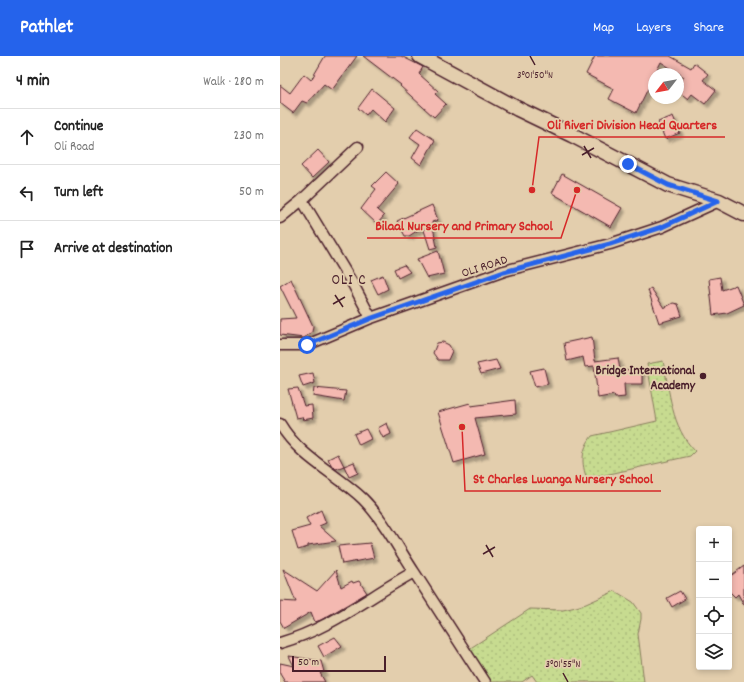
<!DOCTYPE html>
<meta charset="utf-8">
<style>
body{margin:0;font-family:Dekko,sans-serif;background:#f2f2f2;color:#222}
.controls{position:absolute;right:12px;bottom:12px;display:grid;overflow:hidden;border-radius:4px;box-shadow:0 2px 6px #0003}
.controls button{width:36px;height:36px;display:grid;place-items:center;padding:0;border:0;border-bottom:1px solid #e0e0e0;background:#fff;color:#222;font:20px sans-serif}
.compass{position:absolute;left:368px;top:12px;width:36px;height:36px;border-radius:50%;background:#fff;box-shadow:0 2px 6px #0003;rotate:239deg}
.scale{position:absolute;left:12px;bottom:10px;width:94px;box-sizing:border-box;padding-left:4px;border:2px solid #4a1f2b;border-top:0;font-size:11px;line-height:14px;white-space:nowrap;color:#4a1f2b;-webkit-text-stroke:3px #e3cead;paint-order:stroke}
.stop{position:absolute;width:12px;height:12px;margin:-9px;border:3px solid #2563eb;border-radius:50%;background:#fff}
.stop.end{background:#2563eb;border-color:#fff;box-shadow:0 1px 4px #0008}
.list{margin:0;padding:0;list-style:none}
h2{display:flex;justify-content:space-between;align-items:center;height:52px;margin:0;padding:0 16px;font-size:17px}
h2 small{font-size:13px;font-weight:400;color:#767676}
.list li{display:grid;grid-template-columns:26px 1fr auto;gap:12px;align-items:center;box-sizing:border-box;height:56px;padding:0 16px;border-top:1px solid #e0e0e0}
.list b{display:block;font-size:15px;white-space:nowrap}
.list p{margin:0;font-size:13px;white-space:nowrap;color:#767676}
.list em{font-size:13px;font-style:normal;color:#767676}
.icon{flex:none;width:22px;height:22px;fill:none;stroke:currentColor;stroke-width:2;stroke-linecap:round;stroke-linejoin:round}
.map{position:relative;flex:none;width:464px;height:626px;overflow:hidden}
header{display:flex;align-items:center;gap:24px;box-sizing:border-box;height:56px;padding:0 20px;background:#2563eb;color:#fff}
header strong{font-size:19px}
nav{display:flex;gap:22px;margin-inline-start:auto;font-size:14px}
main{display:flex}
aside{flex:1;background:#fff}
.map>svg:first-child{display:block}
</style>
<header>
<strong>Pathlet</strong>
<nav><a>Map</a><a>Layers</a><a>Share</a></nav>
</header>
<main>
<aside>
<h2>4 min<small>Walk · 280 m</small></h2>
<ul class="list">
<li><svg class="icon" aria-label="ahead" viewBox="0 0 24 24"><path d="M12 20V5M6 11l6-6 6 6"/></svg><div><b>Continue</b><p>Oli Road</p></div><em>230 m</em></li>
<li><svg class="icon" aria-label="left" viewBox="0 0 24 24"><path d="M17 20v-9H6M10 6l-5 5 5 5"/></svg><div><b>Turn left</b></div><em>50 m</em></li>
<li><svg class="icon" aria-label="arrive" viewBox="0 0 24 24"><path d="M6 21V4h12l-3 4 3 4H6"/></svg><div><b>Arrive at destination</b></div></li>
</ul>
</aside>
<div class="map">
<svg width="464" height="626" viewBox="0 0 464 626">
<defs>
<pattern id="grass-dots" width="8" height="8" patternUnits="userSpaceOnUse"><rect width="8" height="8" fill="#c7db90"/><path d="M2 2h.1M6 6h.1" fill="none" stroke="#acbc7c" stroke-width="1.8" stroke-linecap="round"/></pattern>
<filter id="shadow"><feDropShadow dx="3.5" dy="3.5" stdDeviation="1" flood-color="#0004"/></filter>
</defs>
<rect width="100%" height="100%" fill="#e3cead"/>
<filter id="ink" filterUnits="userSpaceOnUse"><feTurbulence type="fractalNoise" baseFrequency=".025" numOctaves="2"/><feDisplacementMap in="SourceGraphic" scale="8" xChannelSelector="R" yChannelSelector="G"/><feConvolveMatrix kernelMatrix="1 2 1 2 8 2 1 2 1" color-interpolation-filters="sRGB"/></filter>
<g filter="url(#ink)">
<path fill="url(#grass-dots)" stroke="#887d5e" d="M383 305C390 336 391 371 415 395L410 400 307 423C301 407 301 394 312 380L377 365 367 308Z
M335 535 353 546 361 557V563L358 578 364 626H257L252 619 242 626H212L189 593 250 553 283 554 296 551 306 548Z"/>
<path fill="#f4b9b1" stroke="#4a1f2b" filter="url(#shadow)" d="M45 0H77L52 34 44 28 27 47 22 45 13 57 0 47V29L10 37 24 18 31 24Z
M83 0H121L143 11 139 18 158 35 155 38 166 48 154 61 120 30 121 29Z
M315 0H390L411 12 414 7 428 18 423 24 436 34 425 48 412 38 408 43 398 35V28L404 21 381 6 356 57 329 43 334 33 306 18Z
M92 33 115 52 105 66 91 53 86 59 78 52Z
M393 60 400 77 385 83 378 66Z
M137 72 155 84 141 109 132 102 140 88 130 81Z
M38 94 49 106 32 122 21 110Z
M106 116 119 128 97 154 104 160 97 168 81 153 96 133 92 130Z
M282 118 342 152 331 171 272 137Z
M152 149 158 164 152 166 157 191 150 193 143 171 129 180H125L117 165Z
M158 195 164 218 147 222 137 203Z
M124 209 130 216 118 222 114 213Z
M103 219 108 233 98 238 91 224Z
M440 221 442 234 456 229 464 249 447 257 433 259 429 223Z
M11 223 33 270 32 276 24 282 0 279V263L16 262 0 230Z
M371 232 384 252 393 247 398 248 402 260 379 267 368 234Z
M312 281 315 305 338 302 340 314 362 313V328H344L345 341 335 342 334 339 318 342 314 310 305 311 303 301 287 305 284 287Z
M163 286 169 289 172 295 168 304H158L153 297 157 287Z
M216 304 220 313 201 318 197 308Z
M264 312 268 328 255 331 250 315Z
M33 317 35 327 23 331 19 320Z
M18 332 24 350 32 349 33 362 23 364 22 361 16 362 8 333Z
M34 332 66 335 64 345 33 340Z
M235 344 236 358 195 362 205 398 174 407 158 356 190 347 191 350Z
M107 367 111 378 103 382 98 372Z
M86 373 91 383 79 389 74 378Z
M58 398 64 410 56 413 52 410 48 403Z
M74 406 78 417 69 421 64 410Z
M41 454 46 467 39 470 56 485 28 489V491L18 494 12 475 30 470 26 462Z
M90 487 94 502 62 508 58 490Z
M464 510V549L458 538 455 541 449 535V521Z
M3 513 37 535 56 514 61 531 72 525 73 527 79 525 87 537 41 564 35 566 31 556 4 572 0 565V545L16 546Z
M400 535 405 543 392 551 387 542Z
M55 581 62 590 44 601 38 590Z
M9 600 41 605 44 616 40 617 45 626H5L0 618V607L14 610Z"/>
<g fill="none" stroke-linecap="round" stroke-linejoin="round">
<defs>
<path id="street" d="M22 144 78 91
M0 162 22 144 74 230 91 262
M0 289H27L91 262 224 215 330 188 382 171 439 145
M0 368C20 402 56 417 83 443 103 463 118 492 134 516 88 541 52 572 0 587
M134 516 205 626"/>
<path id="secondary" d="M140 0 238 53 292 79 388 129 439 145 464 158"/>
</defs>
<use href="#street" stroke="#4a1f2b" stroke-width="13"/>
<use href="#secondary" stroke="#4a1f2b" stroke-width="17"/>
<use href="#street" stroke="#e3cead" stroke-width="10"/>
<use href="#secondary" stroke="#e3cead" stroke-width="14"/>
</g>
</g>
<g fill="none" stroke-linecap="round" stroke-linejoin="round" filter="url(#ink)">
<path stroke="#2563eb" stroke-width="5" d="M27 289 92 262 224 216 330 188 382 171 438 145 388 129 348 108"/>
</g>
<path fill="none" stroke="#4a1f2b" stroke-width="1.5" d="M250 0 255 9M304 90 311 102M302 99 314 92M55 239 63 251M53 248 65 241M206 489 213 501M203 498 215 491M283 617 288 626"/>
<circle fill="#4a1f2b" stroke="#e3cead" stroke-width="1.5" cx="423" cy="320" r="4"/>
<g text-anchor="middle" stroke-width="3.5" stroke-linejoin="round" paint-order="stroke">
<g font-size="13" fill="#4a1f2b" stroke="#e3cead">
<text transform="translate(204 209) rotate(-18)" y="5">OLI ROAD</text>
</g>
<g font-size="13" font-weight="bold" fill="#4a1f2b" stroke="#e3cead" text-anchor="end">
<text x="415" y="318">Bridge International<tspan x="415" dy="15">Academy</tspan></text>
</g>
<g font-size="15" letter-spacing="1" fill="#4a1f2b" stroke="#e3cead">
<text x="69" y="228">OLI C</text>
</g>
</g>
<g font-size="10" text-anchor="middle" fill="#4a1f2b" stroke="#e3cead" stroke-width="3.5" stroke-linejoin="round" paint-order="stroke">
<text x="255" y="22">3°01'50"N</text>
<text x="283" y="611">3°01'55"N</text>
</g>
<path fill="none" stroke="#d62828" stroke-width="1.5" d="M252 134L259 81H445M297 134L281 182H87M182 371L185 435H381"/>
<g fill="#d62828" stroke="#e3cead" stroke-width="1.5">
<circle cx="252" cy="134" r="4"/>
<circle cx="297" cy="134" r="4"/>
<circle cx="182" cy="371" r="4"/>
</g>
<g font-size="14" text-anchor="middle" font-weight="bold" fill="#d62828" stroke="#e3cead" stroke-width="3.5" stroke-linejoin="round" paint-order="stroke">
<text x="352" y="73">Oli Riveri Division Head Quarters</text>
<text x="184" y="174">Bilaal Nursery and Primary School</text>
<text x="283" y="427">St Charles Lwanga Nursery School</text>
</g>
</svg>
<div class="controls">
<button>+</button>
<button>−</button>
<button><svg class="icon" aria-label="locate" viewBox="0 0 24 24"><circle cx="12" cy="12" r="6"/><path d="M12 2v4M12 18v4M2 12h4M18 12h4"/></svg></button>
<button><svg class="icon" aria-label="layers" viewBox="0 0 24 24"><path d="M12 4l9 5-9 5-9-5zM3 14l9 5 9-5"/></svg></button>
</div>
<svg class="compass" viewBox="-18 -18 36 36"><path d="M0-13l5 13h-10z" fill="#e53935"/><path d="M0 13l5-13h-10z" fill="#767676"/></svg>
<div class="scale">50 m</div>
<div class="stop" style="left:27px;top:289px"></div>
<div class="stop end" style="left:348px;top:108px"></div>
</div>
</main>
